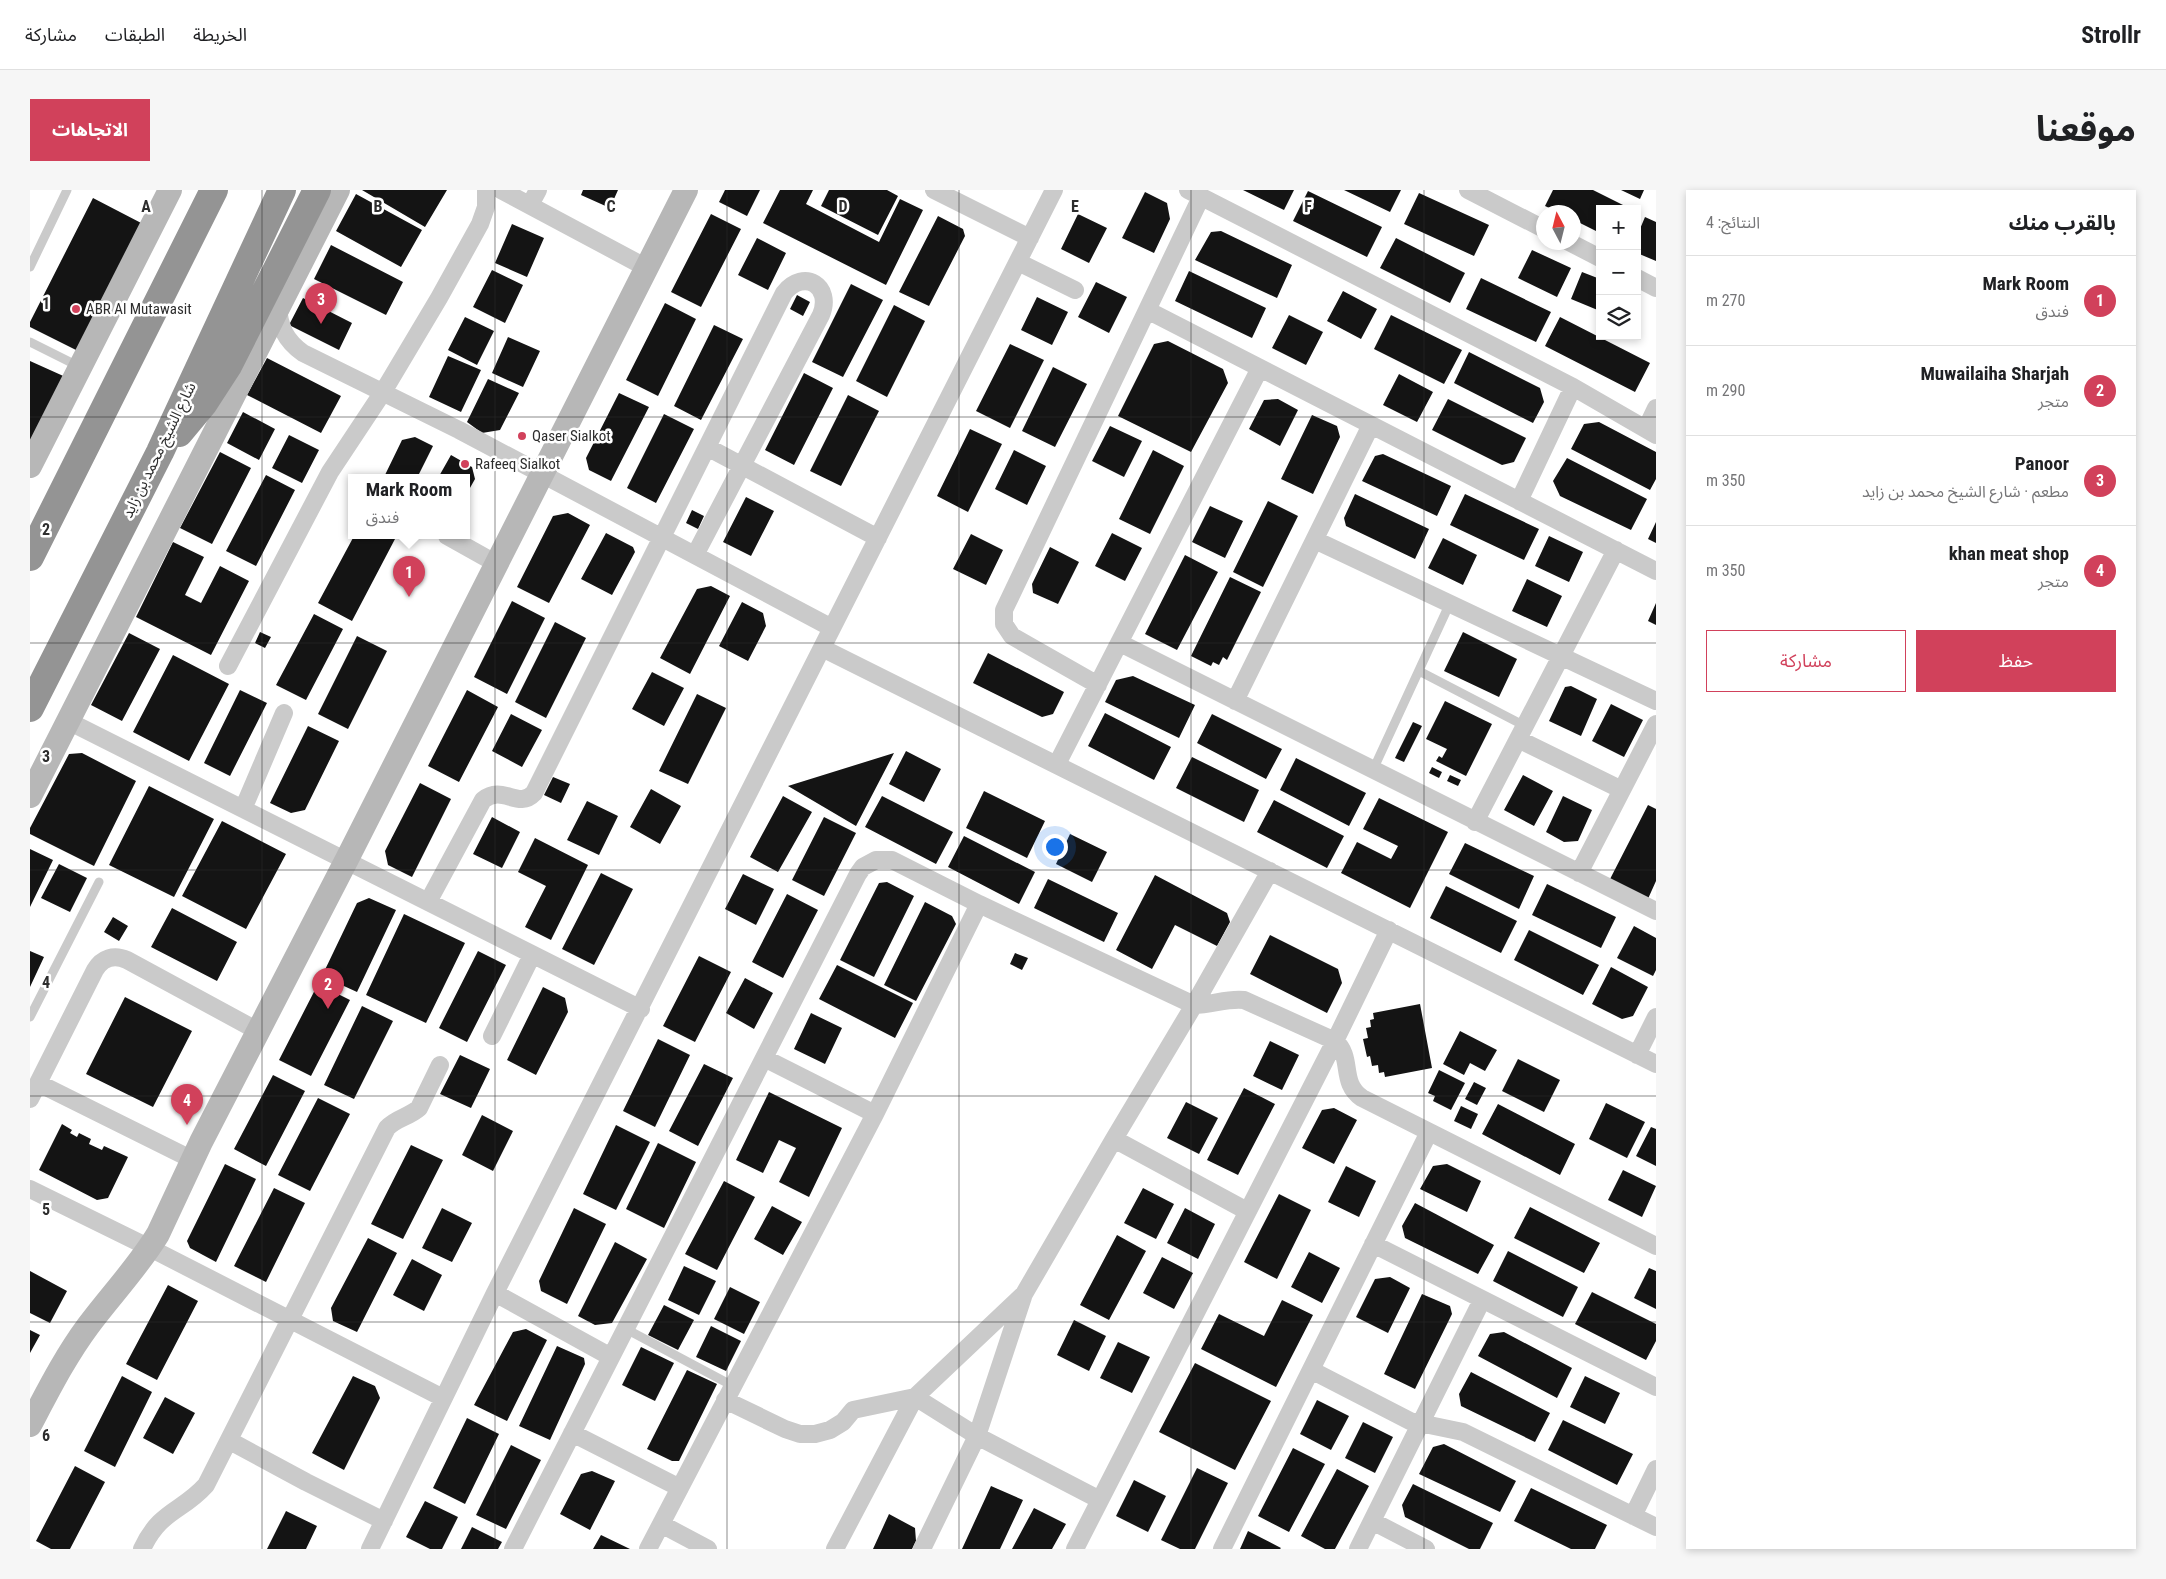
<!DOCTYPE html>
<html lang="ar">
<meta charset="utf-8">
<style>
body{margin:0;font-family:"Roboto Condensed","Noto Sans Arabic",sans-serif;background:#f6f6f6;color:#202124;direction:rtl}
.controls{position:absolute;right:15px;top:15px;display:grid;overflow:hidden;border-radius:0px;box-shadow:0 2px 8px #0003}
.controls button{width:45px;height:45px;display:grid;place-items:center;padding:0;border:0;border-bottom:1px solid #e0e0e0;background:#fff;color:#202124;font:25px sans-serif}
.compass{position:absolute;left:1506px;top:15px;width:45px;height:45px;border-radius:50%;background:#fff;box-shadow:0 2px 8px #0003;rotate:353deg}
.you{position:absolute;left:1024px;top:656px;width:18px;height:18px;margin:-12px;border:4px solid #fff;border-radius:50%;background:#1a73e8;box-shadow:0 0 0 8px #1a73e833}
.badge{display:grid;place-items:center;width:32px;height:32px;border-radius:50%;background:#d1415b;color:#fff;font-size:16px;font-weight:700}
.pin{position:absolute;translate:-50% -41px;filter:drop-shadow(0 1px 2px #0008)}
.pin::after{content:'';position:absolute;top:26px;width:18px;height:15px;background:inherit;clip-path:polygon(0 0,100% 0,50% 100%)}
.popup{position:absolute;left:318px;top:284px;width:122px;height:65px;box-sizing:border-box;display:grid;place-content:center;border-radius:0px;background:#fff;filter:drop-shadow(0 1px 4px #0005);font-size:16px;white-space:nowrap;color:#757577}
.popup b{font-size:19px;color:#202124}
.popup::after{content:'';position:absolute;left:50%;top:100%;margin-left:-10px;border:10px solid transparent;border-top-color:#fff}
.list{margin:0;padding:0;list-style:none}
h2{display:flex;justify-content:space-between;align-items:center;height:65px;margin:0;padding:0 20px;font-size:21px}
h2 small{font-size:16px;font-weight:400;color:#757577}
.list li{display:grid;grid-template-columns:32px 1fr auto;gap:15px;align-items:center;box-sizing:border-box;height:90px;padding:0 20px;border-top:1px solid #e0e0e0}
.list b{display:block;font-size:19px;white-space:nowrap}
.list p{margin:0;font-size:16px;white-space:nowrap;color:#757577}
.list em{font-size:16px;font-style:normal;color:#757577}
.actions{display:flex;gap:10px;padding:15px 20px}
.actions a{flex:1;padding:11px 0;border:1px solid #d1415b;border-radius:0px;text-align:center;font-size:18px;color:#d1415b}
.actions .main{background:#d1415b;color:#fff}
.icon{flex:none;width:28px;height:28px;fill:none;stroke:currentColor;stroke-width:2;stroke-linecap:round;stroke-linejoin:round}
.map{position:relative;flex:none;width:1626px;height:1359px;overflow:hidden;direction:ltr;border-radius:0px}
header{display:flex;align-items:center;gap:30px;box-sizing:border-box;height:70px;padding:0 25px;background:#fff;border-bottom:1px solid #e0e0e0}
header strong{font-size:24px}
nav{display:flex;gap:28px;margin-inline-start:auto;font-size:18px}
.intro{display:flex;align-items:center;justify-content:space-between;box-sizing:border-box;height:120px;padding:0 30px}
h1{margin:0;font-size:35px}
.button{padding:12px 22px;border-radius:0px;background:#d1415b;color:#fff;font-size:18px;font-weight:700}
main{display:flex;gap:30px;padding:0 30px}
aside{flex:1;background:#fff;border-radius:0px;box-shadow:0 2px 8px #0003}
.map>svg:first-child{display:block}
</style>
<header>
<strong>Strollr</strong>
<nav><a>الخريطة</a><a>الطبقات</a><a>مشاركة</a></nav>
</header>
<div class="intro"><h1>موقعنا</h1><a class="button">الاتجاهات</a></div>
<main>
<aside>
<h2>بالقرب منك<small>النتائج: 4</small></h2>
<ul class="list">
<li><span class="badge">1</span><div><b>Mark Room</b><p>فندق</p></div><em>270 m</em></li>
<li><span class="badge">2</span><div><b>Muwailaiha Sharjah</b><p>متجر</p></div><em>290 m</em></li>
<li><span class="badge">3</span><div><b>Panoor</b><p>مطعم · شارع الشيخ محمد بن زايد</p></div><em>350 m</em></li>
<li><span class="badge">4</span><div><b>khan meat shop</b><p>متجر</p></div><em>350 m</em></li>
</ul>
<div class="actions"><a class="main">حفظ</a><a>مشاركة</a></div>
</aside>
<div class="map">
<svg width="1626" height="1359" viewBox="0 0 1626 1359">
<rect width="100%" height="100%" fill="#fff"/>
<path fill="#141414" d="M332 0H417L395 37Z
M553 0H588L580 18 551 5Z
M695 0H730L717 26 689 12Z
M750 0H783L776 14 849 52 870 9 893 20 856 95 733 33Z
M799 0H857L868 6 848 45 791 16Z
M1213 0H1264L1254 20Z
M1314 0H1371L1360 22Z
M1523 0H1563L1601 19H1570V43L1544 30V22H1528L1515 16Z
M1591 0H1614L1610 9Z
M1278 1 1352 37 1337 67 1263 31Z
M1115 2 1137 13 1140 29 1124 63 1092 48Z
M1389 3 1459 35 1444 66 1374 34Z
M326 4 392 40 371 77 306 41Z
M63 8 115 35 50 162 0 137V132Z
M681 24 711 39 671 117 641 102Z
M1048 24 1077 38 1059 73 1031 59Z
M908 26 933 39 935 46 899 116 869 102Z
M1615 27 1626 32V71L1607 63V46Z
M482 34 514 48 497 87 465 73Z
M1191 41 1262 75 1247 108 1165 70 1181 42Z
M727 48 756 63 738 100 708 85Z
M1366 48 1435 83 1420 113 1350 78Z
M301 55 373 92 356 125 284 89Z
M1502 60 1541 78 1527 107 1488 88Z
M462 80 493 95 475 133 443 117Z
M1159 81 1236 118 1222 148 1145 111Z
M1552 82 1570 89V121L1541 109Z
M1451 88 1521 122 1506 152 1436 119Z
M1066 92 1097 107 1079 143 1048 127Z
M821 94 853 110 813 187 782 172Z
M1313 101 1347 119 1331 149 1297 131Z
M767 105 780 112 773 126 760 119Z
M1007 107 1038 122 1022 155 991 140Z
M273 108 322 133 309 160 259 135Z
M635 113 666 129 628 206 596 190Z
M864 115 895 131 857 207 826 191Z
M1259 125 1293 142 1276 175 1242 158Z
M1361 125 1432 160 1414 194 1344 159Z
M435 127 464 141 447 175 418 160Z
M1530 127 1620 173 1605 202 1515 156Z
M684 135 713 149 671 230 644 216Z
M478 147 510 161 493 197 462 183Z
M1138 151 1193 179 1198 193 1161 262 1088 226 1124 154Z
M980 154 1014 170 980 238 946 221Z
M1439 162 1510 198 1514 212 1503 233 1424 193Z
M418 166 451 180 431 222 399 207Z
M237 168 311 206 291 243 217 205Z
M0 171 40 189 0 268Z
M1023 177 1057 194 1025 257 992 241Z
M774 183 803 198 764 275 735 260Z
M1369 184 1403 202 1387 232 1353 215Z
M458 189 489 203 470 240 452 243 437 232Z
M589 203 619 217 581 291 559 280 556 268Z
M818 205 849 221 811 296 780 281Z
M1248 209 1268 220 1250 256 1219 239 1234 210Z
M1418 209 1496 248 1484 272 1472 275 1402 240Z
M213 222 245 239 229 270 197 253Z
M634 224 664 239 626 313 597 298Z
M1282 225 1307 236 1310 247 1283 304 1251 289Z
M1569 232 1626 262V289L1620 300 1541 259 1554 234Z
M1080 236 1112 251 1094 287 1062 271Z
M940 239 972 254 938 322 907 306Z
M259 245 289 260 272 293 242 278Z
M385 247 403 256 387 288H362L355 285 372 250Z
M984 260 1016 276 997 315 965 299Z
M1123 260 1154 276 1120 344 1089 329Z
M190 262 221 278 182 354 150 338Z
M1353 264 1421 296 1407 326 1332 291 1345 266Z
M421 265 442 277 445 289 436 305V288H408Z
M1537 268 1617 309 1601 340 1530 306 1523 291Z
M236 285 265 300 226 376 196 361Z
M1325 304 1399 339 1385 369 1316 336 1314 328Z
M1435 304 1509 339 1494 370 1420 335Z
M716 307 744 321 721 366 693 352Z
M1238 311 1268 326 1233 397 1203 382Z
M1180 316 1213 331 1195 368 1162 352Z
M662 320 674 326 668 339 656 333Z
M538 323 560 335 519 413 487 397 523 326Z
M1626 332V353L1618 349Z
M576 343 603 357 605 362 582 405 551 389Z
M1082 343 1112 358 1095 391 1065 376Z
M941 344 973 360 956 395 923 379Z
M324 346H360L365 349 322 431 288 413Z
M1519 346 1553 362 1539 392 1505 376Z
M1413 348 1447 365 1433 395 1398 378Z
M143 352 174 367 155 405 171 413 190 376 219 391 181 465 106 427Z
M1020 357 1049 372 1028 414 1003 403 1002 394Z
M1155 365 1188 382 1147 460 1115 444Z
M1200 387 1231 402 1197 470 1193 467 1189 475 1183 472 1181 476 1161 466Z
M1497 389 1532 406 1517 437 1482 421Z
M681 396 700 406 660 484 630 468 667 399Z
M482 411 515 428 477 504 444 487Z
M712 412 733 423 736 436 718 471 689 456Z
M1626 413V435L1618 431Z
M284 424 313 439 276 510 246 495Z
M525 432 556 448 516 528 485 512Z
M230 442 241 447 235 458 225 453Z
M1433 442 1487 469 1469 507 1414 481Z
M99 443 130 459 92 531 61 515Z
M327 446 357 461 318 539 288 524Z
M958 463 1034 502 1023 524 1012 527 943 493Z
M143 465 199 494 159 571 103 542Z
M622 482 654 498 634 536 602 519Z
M1103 486 1165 515 1149 548 1075 512 1086 490Z
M1541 496 1567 509 1551 546 1519 531 1535 497Z
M210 500 237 513 200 586 174 573Z
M437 500 468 517 429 592 398 576Z
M667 504 696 518 658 594 629 581Z
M1415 511 1462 534 1436 586 1406 571 1409 566 1412 568 1417 559 1396 549Z
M1581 514 1613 530 1594 567 1562 551Z
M1075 523 1141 557 1124 590 1058 556Z
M481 524 512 540 492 577 462 561Z
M1182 524 1252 559 1236 589 1167 553Z
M1383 532 1392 536 1374 572 1365 568Z
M278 536 309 551 275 620 261 623 240 613Z
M876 561 911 579 894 612 859 594Z
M52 563 106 591 64 676 0 644V638L39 564Z
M864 563 826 636 758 596Z
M1162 567 1229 600 1214 632 1146 598Z
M1266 568 1336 603 1319 636 1250 600Z
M1402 577 1412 582 1409 588 1399 583Z
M1420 585 1431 590 1428 596 1417 591Z
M1493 585 1523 601 1504 636 1474 620Z
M523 587 540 594 531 613 514 605Z
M390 593 421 609 382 687 358 675 355 661Z
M119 596 184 629 144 707 79 675Z
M621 599 651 616 630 654 600 637Z
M954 601 1015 631 997 668 936 638Z
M753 606 782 622 748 682 720 667Z
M852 606 923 642 906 674 835 637Z
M1533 606 1562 620 1548 651 1534 652 1516 642Z
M1349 608 1418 642 1380 718 1311 683 1327 652 1361 669 1368 656 1333 639Z
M1244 610 1314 646 1297 678 1227 642Z
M557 611 588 626 569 665 537 650Z
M1618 615 1626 619V691L1617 711 1578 693Z
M462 627 490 642 472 678 443 664Z
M794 627 826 643 794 706 762 690Z
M192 631 256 664 216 739 152 706Z
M1040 644 1077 662 1062 692 1026 674Z
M934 646 1005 682 989 714 918 677Z
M505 648 558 675 521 750 495 737 516 696 488 682Z
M1435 653 1504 686 1489 719 1419 684Z
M0 659 23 670 0 717Z
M29 674 57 688 40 722 11 708Z
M571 683 603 699 564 775 532 759Z
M713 684 744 699 726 735 695 719Z
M1125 685 1197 723 1200 732 1187 756 1145 735 1122 779 1086 760Z
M1018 689 1088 723 1074 752 1004 718Z
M857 692 884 706 844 787 810 770 849 693Z
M1517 694 1586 727 1571 758 1502 725Z
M1416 696 1487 731 1471 763 1400 728Z
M757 704 788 720 753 788 722 772Z
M339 708 366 720 327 802 292 786 327 713Z
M895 712 922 726 926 734 886 811 854 795Z
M142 718 207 752 187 791 121 757Z
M374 724 435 753 396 833 336 805Z
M83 727 98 736 89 751 74 742Z
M1604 736 1626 748V780L1623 786 1587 768Z
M1499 740 1569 775 1553 805 1484 770Z
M1240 745 1308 779 1312 793 1297 823 1220 784Z
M0 761 14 767 0 797Z
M448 761 476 775 437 852 409 838Z
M985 763 998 768 992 780 980 774Z
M669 766 701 782 665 852 633 836Z
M807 775 883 813 865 848 789 809Z
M1581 777 1618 797 1603 826 1592 829 1562 814Z
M715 788 743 803 724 839 696 823Z
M288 794 320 810 281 886 249 870Z
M513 797 535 808 538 822 506 885 477 870Z
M95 807 162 841 123 917 56 884Z
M1390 814 1402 878 1355 887 1354 882 1349 883 1348 875 1342 876 1340 866 1337 867 1333 849 1338 848 1336 838 1341 837 1340 830 1344 829 1343 823Z
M332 816 363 831 324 909 294 895Z
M781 823 812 838 795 874 764 859Z
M1430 841 1467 860 1455 881 1440 873 1434 885 1413 874Z
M628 849 660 865 625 937 593 921Z
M1240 851 1269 865 1252 900 1223 886Z
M430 865 460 879 441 918 410 904Z
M1488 869 1530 890 1514 922 1472 901Z
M674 874 703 888 668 956 639 941Z
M1409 880 1435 893 1421 920 1403 911 1405 906 1398 903Z
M243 885 275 901 236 976 204 959Z
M1444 892 1456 898 1447 915 1435 909Z
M1214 898 1245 914 1208 985 1177 970Z
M739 902 812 938 779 1007 749 992 766 958 749 950 733 983 706 970Z
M288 908 320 924 280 1001 248 985Z
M1156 912 1188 928 1169 964 1137 948Z
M1576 913 1615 932 1597 968 1559 949Z
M1468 914 1545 954 1530 985 1452 944Z
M1431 916 1448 924 1441 939 1424 931Z
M1304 918 1327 930 1304 974 1272 958 1292 920Z
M452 925 483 941 463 981 432 965Z
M32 934 42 940 40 943 47 947 49 943 61 949 59 954 72 960 74 956 98 967 78 1008 67 1010 9 980Z
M586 935 620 952 586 1020 553 1004Z
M1621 937 1626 939V976L1606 966Z
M628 953 666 972 634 1038 596 1019Z
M381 955 413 970 373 1049 341 1034Z
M195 974 226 989 186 1072 160 1058 157 1051Z
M1417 974 1451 991 1437 1022 1390 999 1403 976Z
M1316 976 1346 991 1329 1027 1298 1012Z
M1593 980 1626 996 1612 1027 1578 1010Z
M694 991 725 1007 687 1080 655 1064Z
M244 998 275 1013 236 1092 204 1076Z
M1113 998 1144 1014 1126 1049 1094 1033Z
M1249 1004 1281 1020 1247 1089 1214 1072Z
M1385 1013 1464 1055 1448 1084 1375 1048 1372 1036Z
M742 1016 772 1032 753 1065 724 1049Z
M1500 1017 1570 1053 1554 1083 1484 1048Z
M412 1018 442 1033 422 1072 392 1058Z
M544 1018 576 1034 537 1114 511 1101 509 1091Z
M1155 1018 1185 1034 1168 1069 1137 1053Z
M1087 1045 1116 1061 1079 1130 1050 1115Z
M338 1048 367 1063 327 1142 303 1131 301 1118Z
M585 1052 617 1069 582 1133 565 1135 548 1126Z
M1478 1061 1548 1097 1533 1127 1463 1091Z
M1279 1062 1310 1078 1292 1113 1261 1097Z
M1132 1067 1163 1083 1144 1119 1113 1103Z
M382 1069 412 1085 394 1121 363 1105Z
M654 1076 686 1091 669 1125 638 1110Z
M1619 1078 1626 1081V1119L1604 1108Z
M0 1081 37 1101 20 1133 0 1123Z
M1360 1087 1380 1098 1358 1143 1326 1127 1345 1089Z
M138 1095 168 1111 127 1190 96 1174Z
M700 1097 730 1112 714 1144 684 1129Z
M1562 1102 1626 1134V1151L1616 1170 1545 1134Z
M1392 1104 1420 1116 1422 1124 1385 1199 1354 1184Z
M1252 1110 1283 1125 1246 1197 1171 1159 1189 1124 1234 1146Z
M634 1115 664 1130 648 1160 618 1145Z
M1044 1130 1076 1146 1059 1181 1027 1165Z
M681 1136 711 1151 696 1181 666 1167Z
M496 1139 517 1150 477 1231 444 1215 483 1142Z
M0 1140 10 1145 0 1163Z
M1474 1142 1542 1178 1527 1208 1448 1166 1460 1144Z
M1088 1152 1120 1167 1102 1203 1070 1188Z
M527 1156 554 1168 555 1174 520 1250 489 1236Z
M611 1157 644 1173 625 1211 592 1195Z
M1165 1173 1241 1211 1205 1280 1129 1242Z
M657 1180 687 1194 649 1271H642L617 1259Z
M1441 1182 1520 1223 1505 1252 1431 1216 1429 1204Z
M92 1186 122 1202 85 1277 54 1261Z
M323 1186 345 1196 350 1208 314 1280 282 1263Z
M1555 1186 1590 1203 1575 1234 1540 1217Z
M135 1207 165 1223 143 1264 113 1248Z
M1287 1210 1319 1226 1301 1260 1270 1244Z
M437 1228 469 1244 435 1314 403 1298Z
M1533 1230 1603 1264 1587 1295 1518 1260Z
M1333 1232 1363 1247 1345 1283 1315 1268Z
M1414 1254 1486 1291 1470 1322 1389 1284 1403 1257Z
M481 1255 511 1270 476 1339 446 1325Z
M1263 1258 1295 1274 1259 1342 1228 1326Z
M45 1276 75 1292 40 1359H21L6 1351Z
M1167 1278 1198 1293 1165 1359H1150L1131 1350Z
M1307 1279 1339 1296 1305 1359H1295L1271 1346Z
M562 1281 585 1291 560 1340 530 1324 551 1284Z
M1104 1290 1136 1306 1118 1342 1086 1326Z
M1383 1294 1463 1333 1450 1359H1439L1375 1327 1372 1315Z
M961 1296 993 1310 970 1359H932Z
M1501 1298 1577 1335 1565 1359H1541L1484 1331Z
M395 1311 428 1327 412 1359H400L376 1347Z
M1004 1318 1036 1334 1022 1359H982Z
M256 1321 287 1336 276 1359H237Z
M859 1324 885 1338 886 1351 882 1359H843Z
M442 1337 472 1352 468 1359H431Z
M1218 1341 1251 1358 1250 1359H1210Z
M571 1345 600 1359H563Z"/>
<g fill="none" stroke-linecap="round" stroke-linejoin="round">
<path stroke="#cacaca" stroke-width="9" d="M0 77 37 0
M0 152 50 177
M1389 481 1495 536
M1343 580 1420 413
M0 827 69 692
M596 1139 703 1196"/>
<path stroke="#cacaca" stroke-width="18" d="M471 0 617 78
M904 0 1000 48
M1158 0 1543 197 1626 245
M1438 0 1514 39
M500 15 508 0
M1539 52 1570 68
M988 72 1045 100
M1607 88 1626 98
M248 116C249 137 256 151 273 163L429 240 802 438
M1117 120 1626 381
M1616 239 1626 218
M677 257 848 348
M1489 311 1543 197
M417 346 467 374
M1285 350 1626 511
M1090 453 1626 721
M792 458 1626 874
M198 476 300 282 353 202 409 108 450 34 456 17V0
M1068 495 982 446 974 434V420L1171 7
M1205 511 1341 235
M38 531 611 819
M1488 549 1592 600
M1027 574 1230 178
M213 619 254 523
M1445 632 1586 360
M1549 683 1626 534
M398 712 453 610C473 594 488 620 504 603L754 103C774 78 803 96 791 125L665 365
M462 846 502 765
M1607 865 1626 827
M734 868 845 924
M8 893 163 970
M0 909 65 780C72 768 84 764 97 770L228 841
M1084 949 1217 1021
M0 999 120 1058 413 1208
M1343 1054 1626 1197
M465 1103 581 1167
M1281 1180 1380 1231 1433 1242 1626 1337
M695 1210 755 1239 770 1244H785L800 1240 813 1232 823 1220 885 1207 994 1104 1084 949 1164 815 1240 681
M542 1243 650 1298
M200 1251 276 1292 354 1331
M1603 1326 1626 1279
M1342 1331 1396 1359
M631 1334 678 1359
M112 1359C130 1320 152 1322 176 1295L357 938C366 928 379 927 389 918L410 875
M340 1359 465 1103 1024 0
M483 1359 828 684 833 677 846 670H862L949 714 1164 815C1182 815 1197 808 1214 810L1305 851C1324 868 1309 892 1332 908L1626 1056
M618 1359 845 924 949 714
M805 1359 885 1207 947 1246 1070 1310
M892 1359 947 1246 993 1107
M1045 1359 1305 851 1359 740
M1192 1359 1399 942
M1328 1359 1452 1110"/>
<path stroke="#b7b7b7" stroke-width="24" d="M0 276 140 0
M0 606 308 0
M0 1235C18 1201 35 1167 58 1136 81 1105 108 1077 128 1044L171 952 316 671 656 0"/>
<path stroke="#949494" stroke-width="28" d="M149 243 174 213 198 176 287 0
M0 367 184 0
M0 518 130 262 252 0"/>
</g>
<path fill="none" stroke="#2d2d2d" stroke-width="1" stroke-opacity="0.55" d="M232 0V1359M465 0V1359M697 0V1359M929 0V1359M1161 0V1359M1394 0V1359M0 227H1626M0 453H1626M0 680H1626M0 906H1626M0 1132H1626"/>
<g fill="#d1415b" stroke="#fff" stroke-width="2">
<circle cx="46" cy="119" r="5"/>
<circle cx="492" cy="246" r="5"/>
<circle cx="435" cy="274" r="5"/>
</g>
<g text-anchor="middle" stroke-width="5" stroke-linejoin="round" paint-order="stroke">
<g font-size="15" fill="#2d2d2d" stroke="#fff" text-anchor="start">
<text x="56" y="124">ABR Al Mutawasit</text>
<text x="502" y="251">Qaser Sialkot</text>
<text x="445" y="279">Rafeeq Sialkot</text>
</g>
<g font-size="15" fill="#2d2d2d" stroke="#fff">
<text transform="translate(129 260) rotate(-64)" y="5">شارع الشيخ محمد بن زايد</text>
</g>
</g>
<g font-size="16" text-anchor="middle" font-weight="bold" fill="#2d2d2d" stroke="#fff" stroke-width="5" stroke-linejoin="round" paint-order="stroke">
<text x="116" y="22">A</text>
<text x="348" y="22">B</text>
<text x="581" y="22">C</text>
<text x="813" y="22">D</text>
<text x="1045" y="22">E</text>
<text x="1278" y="22">F</text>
<text x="16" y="119">1</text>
<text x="16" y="345">2</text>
<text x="16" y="572">3</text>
<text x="16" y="798">4</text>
<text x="16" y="1025">5</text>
<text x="16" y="1251">6</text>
</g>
</svg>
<div class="controls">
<button>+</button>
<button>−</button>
<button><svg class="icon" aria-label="layers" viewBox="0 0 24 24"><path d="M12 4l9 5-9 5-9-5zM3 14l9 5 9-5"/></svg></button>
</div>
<svg class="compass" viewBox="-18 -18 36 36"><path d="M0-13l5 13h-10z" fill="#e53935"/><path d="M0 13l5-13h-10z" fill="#757577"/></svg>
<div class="you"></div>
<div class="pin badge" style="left:379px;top:407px">1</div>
<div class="popup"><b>Mark Room</b>فندق</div>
<div class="pin badge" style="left:298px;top:819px">2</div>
<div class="pin badge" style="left:291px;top:134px">3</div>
<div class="pin badge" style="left:157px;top:935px">4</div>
</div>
</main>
